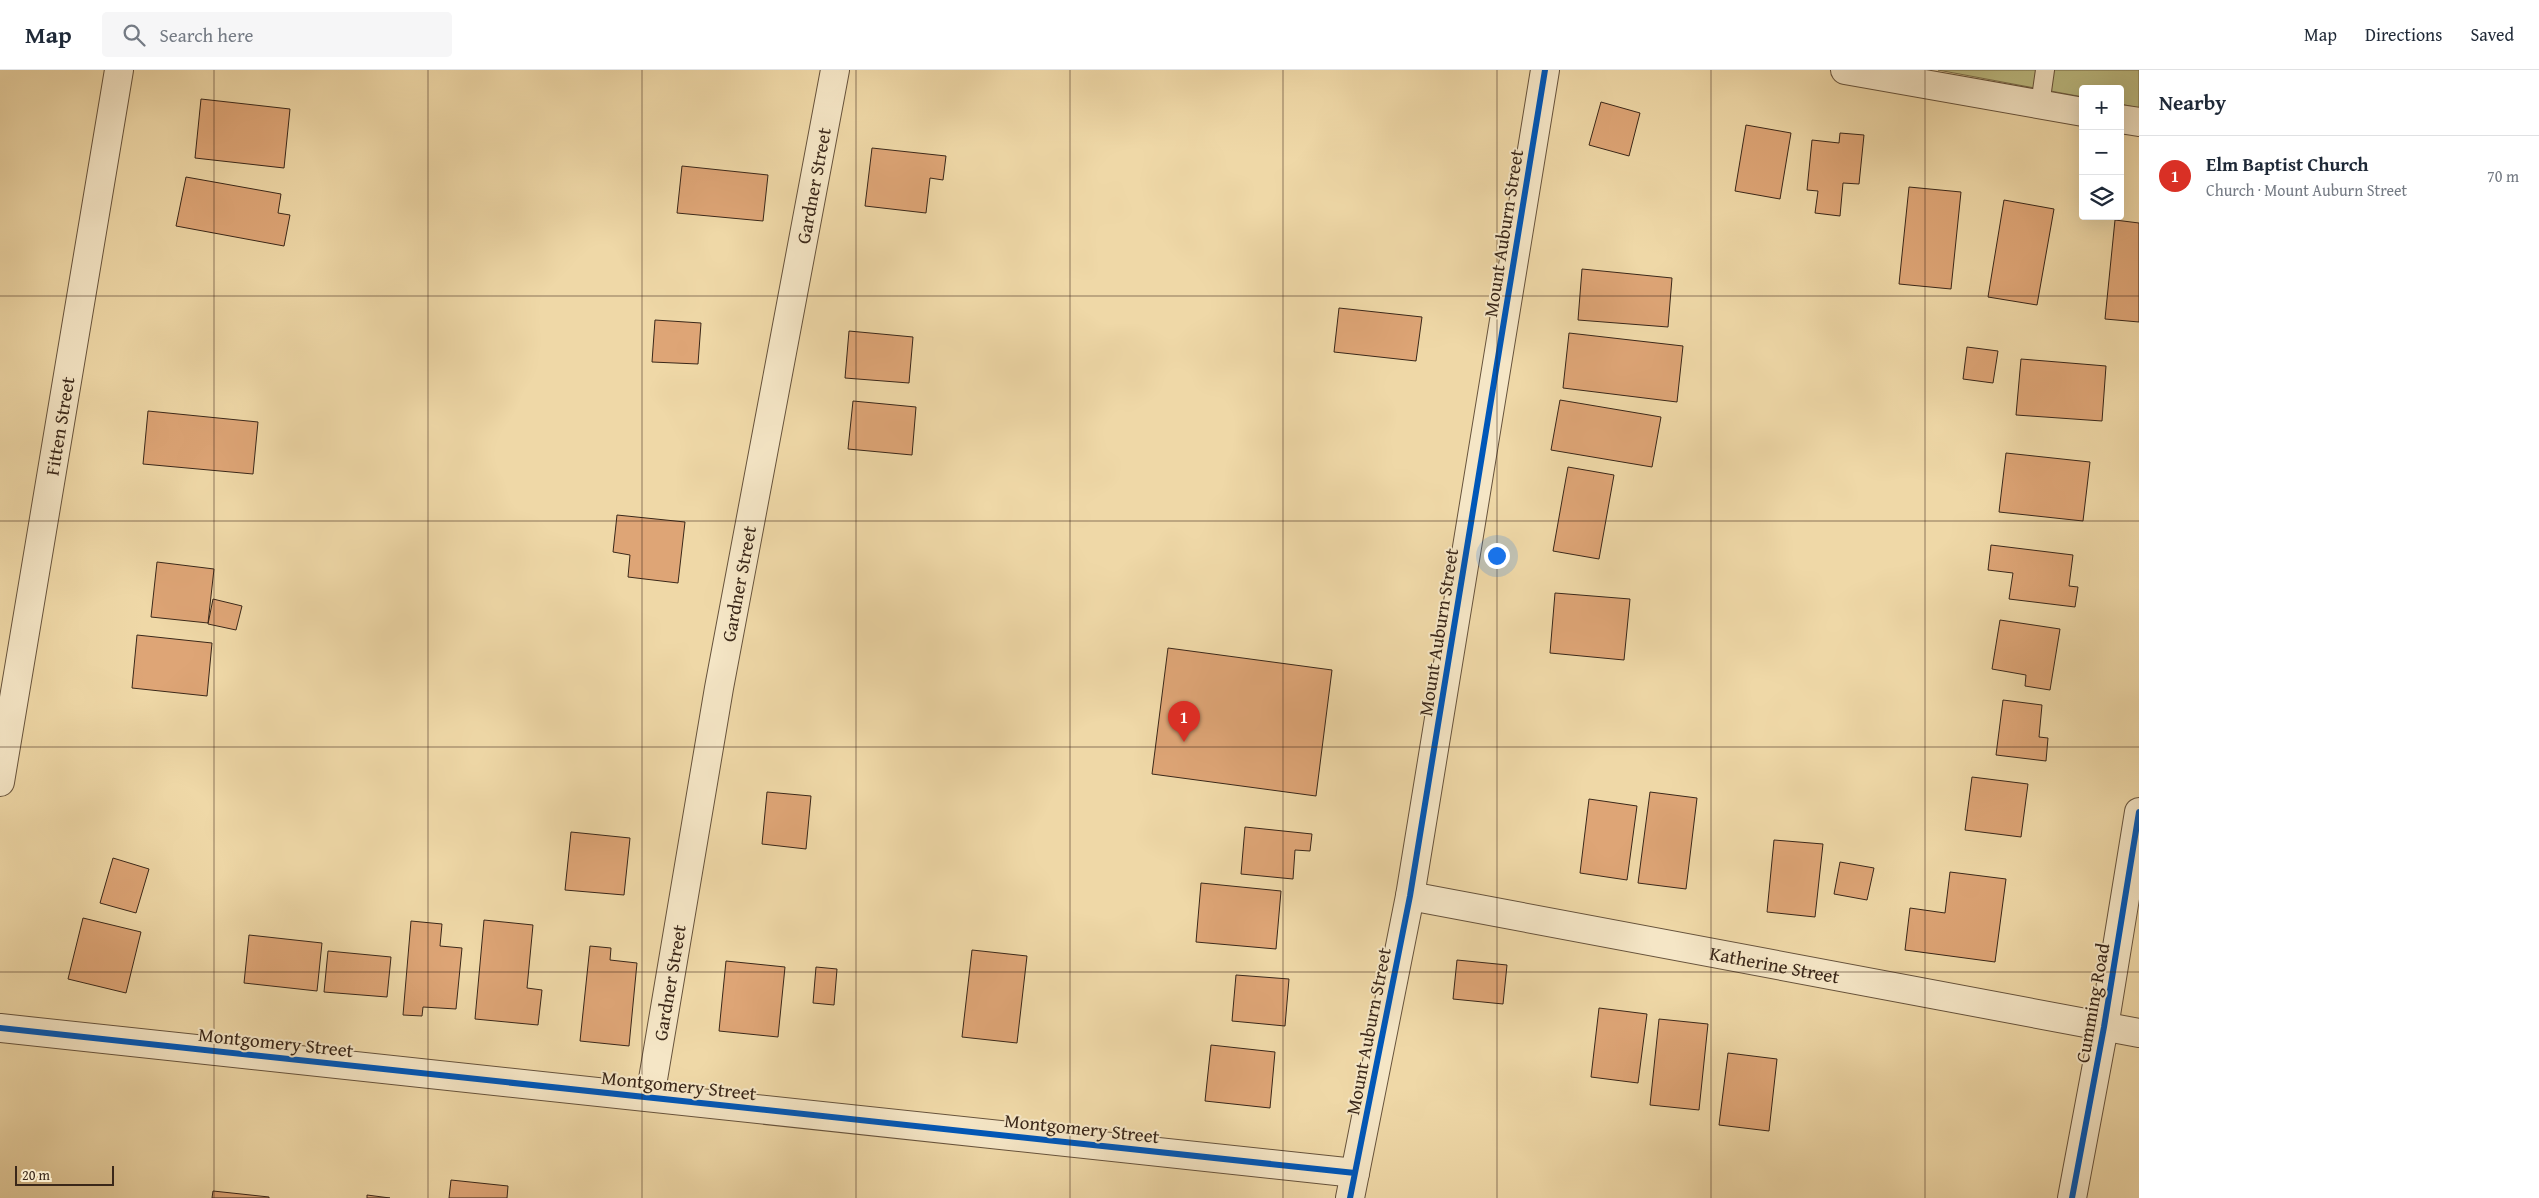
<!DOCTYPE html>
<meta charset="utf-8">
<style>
body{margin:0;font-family:"Gentium Book Plus",serif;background:#f6f6f7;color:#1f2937}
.controls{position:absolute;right:15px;top:15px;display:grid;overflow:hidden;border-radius:5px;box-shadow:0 5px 20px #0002}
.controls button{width:45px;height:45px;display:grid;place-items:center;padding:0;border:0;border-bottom:1px solid #e0e1e3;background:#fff;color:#1f2937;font:25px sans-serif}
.scale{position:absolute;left:15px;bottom:12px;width:99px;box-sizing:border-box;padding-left:5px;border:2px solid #3a2719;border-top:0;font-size:14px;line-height:18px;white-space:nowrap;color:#3a2719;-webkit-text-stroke:4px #f5e6c6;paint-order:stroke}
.you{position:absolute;left:1496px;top:485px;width:18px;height:18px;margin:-12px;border:4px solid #fff;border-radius:50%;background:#1a73e8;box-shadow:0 0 0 8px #1a73e833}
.badge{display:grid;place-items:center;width:32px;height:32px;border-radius:50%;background:#d93025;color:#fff;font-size:16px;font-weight:700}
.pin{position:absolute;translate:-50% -41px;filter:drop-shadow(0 1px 2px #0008)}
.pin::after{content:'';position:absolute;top:26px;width:18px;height:15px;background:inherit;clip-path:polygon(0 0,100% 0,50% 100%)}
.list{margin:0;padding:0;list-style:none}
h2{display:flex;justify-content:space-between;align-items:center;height:65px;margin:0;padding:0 20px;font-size:21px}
h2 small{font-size:16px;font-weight:400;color:#747a83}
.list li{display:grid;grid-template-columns:32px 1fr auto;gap:15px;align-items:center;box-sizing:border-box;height:80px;padding:0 20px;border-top:1px solid #e0e1e3}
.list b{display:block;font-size:19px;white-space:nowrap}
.list p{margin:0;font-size:16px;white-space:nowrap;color:#747a83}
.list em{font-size:16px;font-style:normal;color:#747a83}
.icon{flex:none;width:28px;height:28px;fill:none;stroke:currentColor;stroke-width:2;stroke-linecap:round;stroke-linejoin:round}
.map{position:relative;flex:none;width:2139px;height:1128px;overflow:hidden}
header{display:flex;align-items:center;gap:30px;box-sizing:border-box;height:70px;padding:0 25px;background:#fff;border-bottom:1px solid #e0e1e3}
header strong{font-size:24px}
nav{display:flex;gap:28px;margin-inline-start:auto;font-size:18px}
.search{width:350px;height:45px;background:#f6f6f7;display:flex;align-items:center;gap:12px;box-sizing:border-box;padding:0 18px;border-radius:5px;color:#747a83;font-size:19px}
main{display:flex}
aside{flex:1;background:#fff}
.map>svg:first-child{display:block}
</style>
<header>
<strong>Map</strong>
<div class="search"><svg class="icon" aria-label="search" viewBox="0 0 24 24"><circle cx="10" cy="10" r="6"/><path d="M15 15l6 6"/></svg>Search here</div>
<nav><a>Map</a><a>Directions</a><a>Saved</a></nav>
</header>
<main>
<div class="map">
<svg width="2139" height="1128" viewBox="0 0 2139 1128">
<rect width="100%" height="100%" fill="#efd8a7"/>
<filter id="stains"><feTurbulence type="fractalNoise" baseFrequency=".004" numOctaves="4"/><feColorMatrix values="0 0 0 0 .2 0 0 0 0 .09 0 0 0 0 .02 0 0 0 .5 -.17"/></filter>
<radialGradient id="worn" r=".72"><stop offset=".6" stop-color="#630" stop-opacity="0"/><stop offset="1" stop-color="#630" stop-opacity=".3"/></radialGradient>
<path fill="#bebe84" stroke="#7c724e" d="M1938 0H2139V38L2120 34V19H2083V27Z"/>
<path fill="#dea576" stroke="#3a2719" d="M201 29 290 39 284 98 195 88Z
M1601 32 1640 43 1629 86 1589 75Z
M1746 55 1791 63 1780 129 1735 121Z
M1840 63 1864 65 1859 114 1843 113 1840 146 1815 143 1818 121 1807 120 1812 70 1839 73Z
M872 78 946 86 943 110 930 108 926 143 865 136Z
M682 96 768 105 763 151 677 143Z
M186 107 281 124 278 143 290 145 284 176 176 156Z
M1909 117 1961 122 1951 219 1899 214Z
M2004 130 2054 139 2037 235 1988 227Z
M2115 150 2139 153V252L2105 249Z
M1582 199 1672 208 1668 257 1578 250Z
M1339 238 1422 247 1416 291 1334 282Z
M655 250 701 253 698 294 652 292Z
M849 261 913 267 909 313 845 308Z
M1569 263 1683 276 1677 332 1563 318Z
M1967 277 1998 281 1993 313 1963 309Z
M2021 289 2106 296 2102 351 2016 345Z
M1560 330 1661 347 1652 397 1551 380Z
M853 331 916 337 912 385 848 379Z
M148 341 258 352 253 404 143 394Z
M2006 383 2090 392 2083 451 1999 442Z
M1568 397 1614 405 1599 489 1553 481Z
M617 445 685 452 678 513 628 507 630 485 613 482Z
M1991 475 2073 485 2069 516 2078 517 2075 537 2009 529 2013 503 1988 500Z
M157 492 214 499 208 553 151 547Z
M1555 523 1630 529 1624 590 1550 583Z
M213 529 242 536 236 560 208 554Z
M2000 550 2060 559 2050 620 2025 616 2026 605 1992 599Z
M137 565 212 573 207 626 132 618Z
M1168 578 1332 600 1316 726 1152 704Z
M2003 630 2042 635 2039 667 2048 668 2046 691 1996 685Z
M1972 707 2028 714 2021 767 1965 760Z
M767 722 811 726 806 779 762 774Z
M1650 722 1697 728 1686 819 1638 813Z
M1589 729 1637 736 1627 810 1580 803Z
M1245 757 1312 764 1310 781 1295 780 1293 809 1241 804Z
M571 762 630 768 624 825 565 820Z
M1774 770 1823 774 1815 847 1767 842Z
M113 788 149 799 136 843 100 833Z
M1840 792 1874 798 1867 830 1834 824Z
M1950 802 2006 809 1995 892 1905 880 1910 838 1945 843Z
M1201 813 1281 821 1276 879 1196 872Z
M83 848 141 862 126 923 68 909Z
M484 850 533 855 527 918 542 920 538 955 475 949Z
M411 851 442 854 440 876 462 878 456 939 423 937 422 946 403 945Z
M249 865 322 873 317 921 244 913Z
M590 876 611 878 610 890 637 893 629 976 580 971Z
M972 880 1027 886 1017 973 962 967Z
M328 881 391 887 387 927 324 922Z
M1457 890 1507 895 1503 934 1453 929Z
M726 891 785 897 778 967 719 961Z
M816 897 837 899 834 935 813 933Z
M1236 905 1289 909 1285 956 1232 951Z
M1599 938 1647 944 1638 1013 1591 1007Z
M1659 949 1708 954 1699 1040 1650 1035Z
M1211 975 1275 982 1270 1038 1205 1031Z
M1728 983 1777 989 1769 1061 1719 1055Z
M451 1110 508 1116 507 1128H449Z
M213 1121 269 1127V1128H212Z
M367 1125 390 1128H367Z"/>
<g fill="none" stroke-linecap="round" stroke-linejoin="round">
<defs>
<path id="service" d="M2040 35 2045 0"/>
<g id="minor">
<path d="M1845 0 2083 42"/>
<path d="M2120 49 2139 52"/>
<path id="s1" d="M0 712 119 0"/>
<path id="s2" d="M1410 826 2139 963"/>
<path d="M0 958 1355 1103"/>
<path id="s3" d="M650 1027 719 618 835 0"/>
<path d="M1350 1128 1410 826 1545 0"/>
<path d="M2072 1128 2104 957 2139 742"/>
</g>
</defs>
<use href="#service" stroke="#67533c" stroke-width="20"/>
<use href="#minor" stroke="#67533c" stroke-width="30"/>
<use href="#service" stroke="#f5e6c6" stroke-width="18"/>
<use href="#minor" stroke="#f5e6c6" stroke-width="28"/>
<defs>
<path id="cycleway" d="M0 958 1355 1103
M1350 1128 1410 826 1545 0
M2072 1128 2104 957 2139 742"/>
</defs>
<use href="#cycleway" stroke="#f5e6c6" stroke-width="9"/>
<use href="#cycleway" stroke="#0057b8" stroke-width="6"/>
</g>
<path fill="none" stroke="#3a2719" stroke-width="1" stroke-opacity="0.55" d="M214 0V1128M428 0V1128M642 0V1128M856 0V1128M1070 0V1128M1283 0V1128M1497 0V1128M1711 0V1128M1925 0V1128M0 226H2139M0 451H2139M0 677H2139M0 902H2139"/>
<g text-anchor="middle" stroke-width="4" stroke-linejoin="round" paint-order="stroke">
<g font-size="19" fill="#3a2719" stroke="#f5e6c6">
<text dy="7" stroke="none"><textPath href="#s3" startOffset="926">Gardner Street</textPath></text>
<text transform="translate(1503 163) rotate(-81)" y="7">Mount Auburn Street</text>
<text dy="7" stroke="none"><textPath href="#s1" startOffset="361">Fitten Street</textPath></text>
<text dy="7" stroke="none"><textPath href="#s3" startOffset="521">Gardner Street</textPath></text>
<text transform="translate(1438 562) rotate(-81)" y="7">Mount Auburn Street</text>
<text dy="7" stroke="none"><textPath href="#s2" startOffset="371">Katherine Street</textPath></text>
<text dy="7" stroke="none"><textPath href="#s3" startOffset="116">Gardner Street</textPath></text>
<text transform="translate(2092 933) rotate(-80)" y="7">Cumming Road</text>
<text transform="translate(1368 961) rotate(-79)" y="7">Mount Auburn Street</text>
<text transform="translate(276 972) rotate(6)" y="7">Montgomery Street</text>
<text transform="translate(679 1015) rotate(6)" y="7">Montgomery Street</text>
<text transform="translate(1082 1058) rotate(6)" y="7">Montgomery Street</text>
</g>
</g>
<rect width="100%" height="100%" filter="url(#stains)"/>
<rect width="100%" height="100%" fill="url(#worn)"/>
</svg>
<div class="controls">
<button>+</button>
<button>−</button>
<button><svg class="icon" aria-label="layers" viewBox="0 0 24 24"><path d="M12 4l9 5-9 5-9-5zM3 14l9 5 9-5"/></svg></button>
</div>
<div class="scale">20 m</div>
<div class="you"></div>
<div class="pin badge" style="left:1184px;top:672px">1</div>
</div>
<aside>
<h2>Nearby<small></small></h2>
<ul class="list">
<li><span class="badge">1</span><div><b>Elm Baptist Church</b><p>Church · Mount Auburn Street</p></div><em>70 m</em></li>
</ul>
</aside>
</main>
